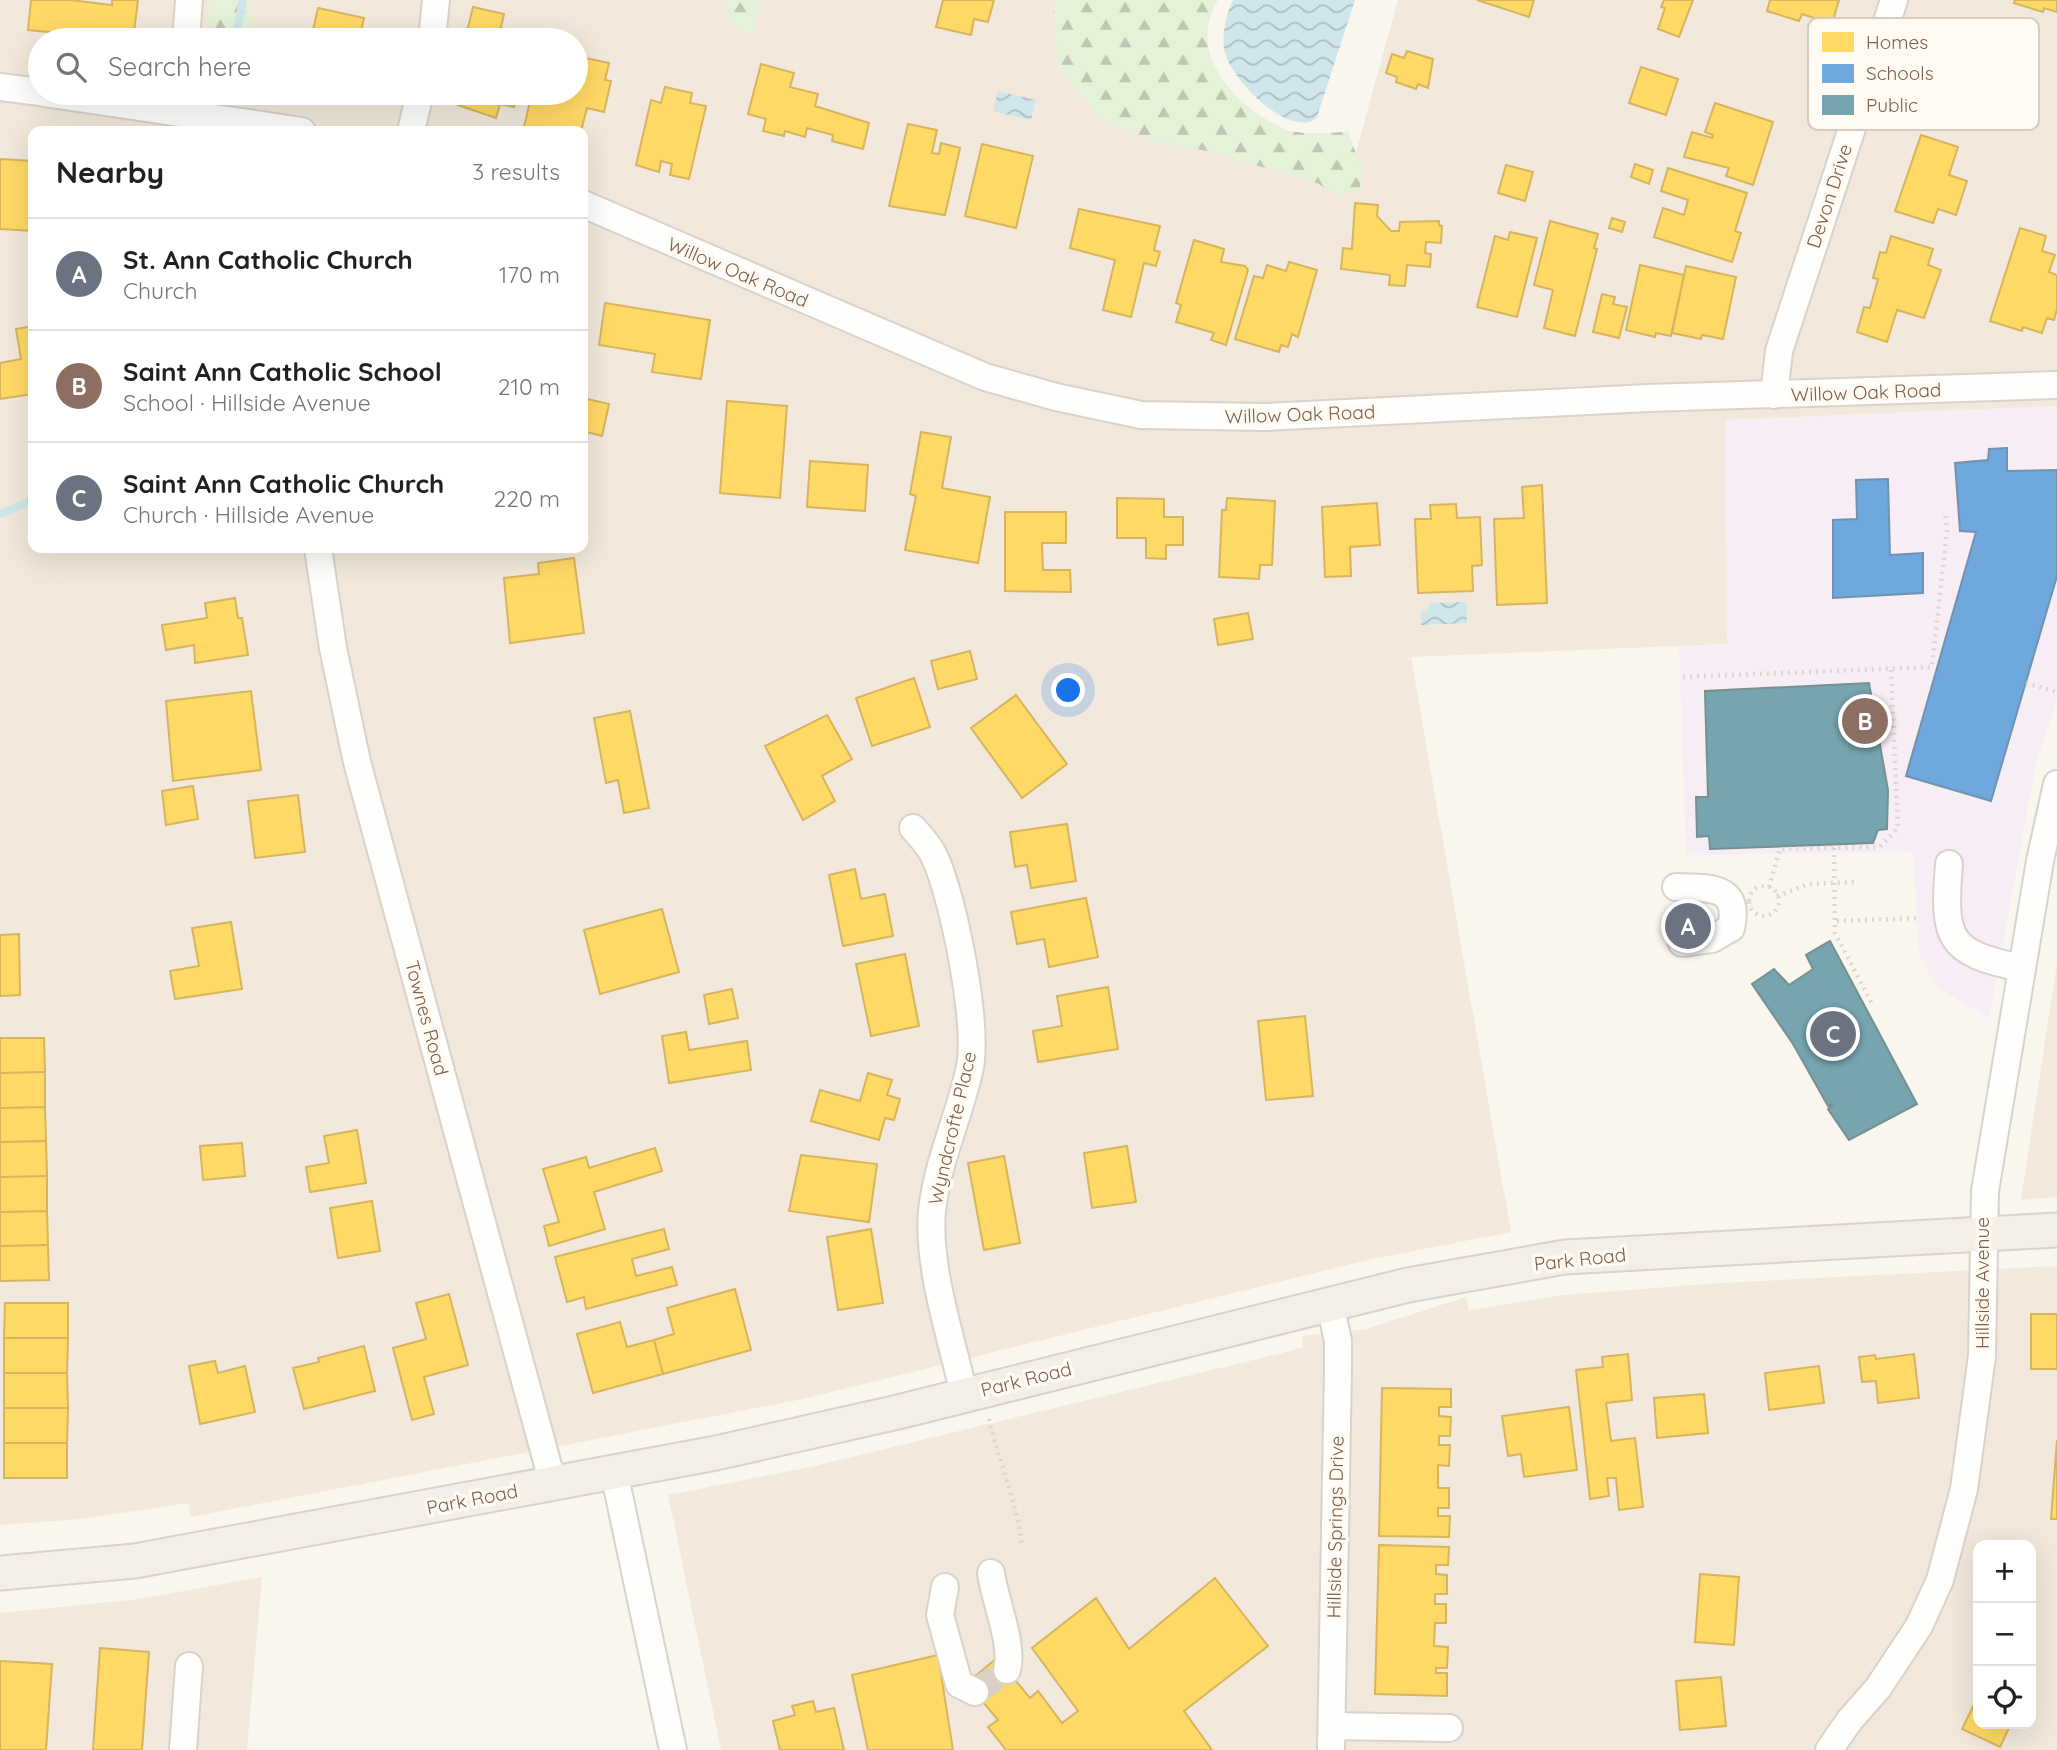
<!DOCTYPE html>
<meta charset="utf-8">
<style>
body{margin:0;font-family:Quicksand,sans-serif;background:#f2f2f2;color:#202124}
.controls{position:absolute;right:21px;bottom:21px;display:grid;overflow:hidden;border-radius:14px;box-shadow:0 7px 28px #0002}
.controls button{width:63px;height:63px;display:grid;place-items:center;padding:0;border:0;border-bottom:2px solid #e0e0e0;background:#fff;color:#202124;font:35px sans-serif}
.you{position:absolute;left:1069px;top:691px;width:24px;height:24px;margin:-18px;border:5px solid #fff;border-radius:50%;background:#1a73e8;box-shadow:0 0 0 10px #1a73e833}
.badge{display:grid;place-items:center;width:46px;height:46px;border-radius:50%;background:#d93025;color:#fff;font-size:23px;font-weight:700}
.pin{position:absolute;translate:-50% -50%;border:4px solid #fff;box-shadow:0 2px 7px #0006}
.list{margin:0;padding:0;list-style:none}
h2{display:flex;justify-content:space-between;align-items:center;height:91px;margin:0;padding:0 28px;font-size:30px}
h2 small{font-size:23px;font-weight:400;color:#757577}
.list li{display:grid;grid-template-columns:46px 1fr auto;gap:21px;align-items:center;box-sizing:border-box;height:112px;padding:0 28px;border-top:2px solid #e0e0e0}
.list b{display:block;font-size:26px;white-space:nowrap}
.list p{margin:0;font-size:23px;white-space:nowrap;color:#757577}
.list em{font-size:23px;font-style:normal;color:#757577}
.icon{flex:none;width:38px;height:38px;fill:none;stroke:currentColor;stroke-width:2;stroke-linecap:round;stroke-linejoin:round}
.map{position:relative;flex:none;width:2057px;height:1750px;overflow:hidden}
.search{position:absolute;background:#fff;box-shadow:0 7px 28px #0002;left:28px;top:28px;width:560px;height:77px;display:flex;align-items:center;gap:18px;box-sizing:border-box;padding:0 24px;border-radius:38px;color:#757577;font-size:26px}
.panel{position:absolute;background:#fff;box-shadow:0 7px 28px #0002;left:28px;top:126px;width:560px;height:427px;border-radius:14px}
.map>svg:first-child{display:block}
</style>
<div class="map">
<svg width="2057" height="1750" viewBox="0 0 2057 1750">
<defs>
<pattern id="forest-firs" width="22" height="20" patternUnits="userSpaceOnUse" patternTransform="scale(1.75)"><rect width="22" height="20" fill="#e5f1d9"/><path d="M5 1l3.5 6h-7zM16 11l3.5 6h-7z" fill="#bfc6b2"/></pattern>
<pattern id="water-waves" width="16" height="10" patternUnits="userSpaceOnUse" patternTransform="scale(1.75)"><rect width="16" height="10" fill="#cfe6ea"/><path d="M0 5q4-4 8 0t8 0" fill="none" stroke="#adbec0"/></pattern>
</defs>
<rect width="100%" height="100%" fill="#f9f6ee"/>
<path fill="#f2e9dc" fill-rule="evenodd" d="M0 0H1080L1349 177 1398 0H2057V406L1726 420 1727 644 1411 657 1511 1232 1368 1260 803 1399 191 1517 188 1503 81 1519 0 1525ZM40 40H576V93H40ZM33 131H583V548H33Z
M2057 963V1197L2021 1200 2044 1048Z
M2057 1266V1750H721L668 1495 806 1468 1282 1353 1303 1347 1302 1336 1366 1329 1466 1297 1469 1310 1563 1295 1720 1283ZM1978 1545H2031V1724H1978Z
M262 1577 247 1750H0V1613L139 1599Z"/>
<path fill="#f6edf5" d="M2057 406V698L2035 769 1989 1018 1935 986 1919 955 1913 852 1686 855 1679 647 1727 644 1726 420Z"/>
<path fill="url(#forest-firs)" d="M209 0H252L250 40H207Z
M724 0H761L752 35 736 29 724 9Z
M1056 0H1218C1184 54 1239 111 1288 130 1305 136 1331 132 1348 132L1364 175 1359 189 1338 196 1317 183 1207 151 1145 139 1099 118 1058 68 1053 11Z"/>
<path fill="url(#water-waves)" d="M1233 0H1355L1317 117 1311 122C1280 130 1229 77 1224 49 1222 32 1226 15 1233 0Z
M998 91 1036 100 1031 120 993 111Z
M1466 602 1467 623 1421 625V611H1427L1430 603Z"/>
<path fill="#ffd966" stroke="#d7b45e" stroke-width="2" d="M31 0H70L112 5V0H138L133 40 28 30Z
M943 0H994L988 22 974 19 971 35 936 27Z
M1477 0H1534L1529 17Z
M1664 0H1693L1679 37 1658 29 1665 8 1661 7Z
M1770 0H1839L1832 24 1802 14 1799 21 1767 11Z
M2015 0H2057V12L2044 8 2043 12 2014 3Z
M473 7 504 14 498 40H465Z
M318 8 364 18 359 40H306L307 33 312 34Z
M1407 51 1433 59 1428 88 1418 84 1416 89 1396 82 1397 77 1386 73 1392 54 1404 58Z
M576 56 609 63 605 80 611 81 604 112 587 108 581 131H523L532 93H576Z
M761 64 794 73 790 87 818 94 815 106 869 123 863 149 832 141 833 135 807 128 805 137 785 131 784 136 763 131 766 119 748 114Z
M1641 67 1678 79 1666 115 1629 103Z
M665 87 692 93 690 103 706 106 689 179 670 175 672 164 661 161 659 172 636 165 651 100 661 103Z
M312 93H361L359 103Z
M453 93H518L514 107 500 104 496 118 458 105 460 97Z
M1715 103 1773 122 1753 185 1726 176 1729 168 1684 157 1692 132 1712 138 1713 135 1705 132Z
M908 124 937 130 932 153 939 154 941 143 960 148 945 215 889 206Z
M1921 135 1958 147 1949 175 1967 181 1956 215 1938 209 1933 223 1895 211Z
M982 144 1033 156 1016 228 965 216Z
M0 159 33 161V231L0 229Z
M1635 164 1653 170 1649 184 1631 177Z
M1506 165 1533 172 1525 201 1498 193Z
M1668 168 1747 193 1735 231 1741 233 1732 262 1654 237 1663 208 1684 215 1688 200 1661 191Z
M1355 203 1378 205 1377 216 1391 231H1399L1400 222 1439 221V225L1442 226 1441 243 1426 242 1425 253 1431 254 1430 267 1407 265 1405 286 1389 285 1390 275 1341 269 1343 248 1352 249Z
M1079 209 1160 226 1154 250 1160 252 1156 266 1144 263 1131 317 1103 310 1115 260 1070 248Z
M1612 218 1625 222 1622 232 1609 228Z
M1550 221 1598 234 1594 248 1597 249 1575 336 1544 328 1553 290 1534 285Z
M2020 228 2046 236 2042 251 2055 255 2049 272 2057 275V309L2054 320 2047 318 2042 333 2023 327 2022 331 1990 321Z
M1510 232 1537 238 1517 317 1477 307 1495 236 1508 240Z
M1891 236 1933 249 1928 265 1941 270 1924 318 1897 310 1887 342 1857 332 1864 307 1870 308 1878 279 1873 278 1880 252 1886 253Z
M1194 240 1224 249 1221 262 1245 266 1248 270 1226 345 1211 340 1214 333 1176 322 1181 305 1176 303Z
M1289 262 1317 270 1298 337 1292 334 1288 347 1281 345 1279 352 1235 339 1254 276 1263 278 1267 265 1286 271Z
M1640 265 1684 275 1671 336 1656 333 1655 337 1626 330Z
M1686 266 1736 277 1723 339 1702 335 1701 339 1672 333Z
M1602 294 1615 297 1613 304 1627 307 1619 338 1593 332Z
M605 303 710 320 701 379 652 372 655 354 599 345Z
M33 326V394L0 399V363L21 359 16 329Z
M583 398 609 404 602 436 583 431Z
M727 401 787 406 780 498 720 493Z
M921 432 951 437 942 488 990 497 978 563 905 550 916 496 910 494Z
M810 461 868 465 865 511 807 507Z
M1542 485 1547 603 1497 605 1494 519 1524 518 1522 487Z
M1117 498 1164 499V517H1183V545H1166V559L1146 558V538H1117Z
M1227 498 1275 501 1272 565H1260L1259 579 1219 577 1222 510H1226Z
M1377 503 1380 545 1350 547 1351 576 1325 577 1322 507Z
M1456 504 1457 518 1480 517 1482 565 1472 566 1473 591 1418 593 1415 519H1431L1430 505Z
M1005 512H1066V543H1042L1043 570H1070L1071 592 1005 591Z
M574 558 584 633 510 643 504 578 539 574 538 563Z
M235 598 238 618H242L248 655 195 663 194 645 166 650 162 625 207 618 205 603Z
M1248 613 1253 639 1218 645 1214 619Z
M970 651 977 679 938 689 931 661Z
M914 678 930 727 872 746 856 698Z
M251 691 261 770 173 781 166 701Z
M1016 695 1067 764 1022 798 971 728Z
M630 711 649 808 624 813 618 780 606 783 594 718Z
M827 715 852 759 822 776 835 801 803 820 765 746Z
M193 786 198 819 166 825 162 791Z
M298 795 305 852 255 858 248 801Z
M1067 824 1076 881 1031 888 1027 865 1015 867 1010 832Z
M855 869 861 899 885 894 893 936 843 946 829 875Z
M1086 898 1098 957 1049 967 1044 939 1017 944 1011 912Z
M662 909 679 972 600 994 584 930Z
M231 922 242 989 175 999 170 971 199 966 192 928Z
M19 934 20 995 0 996V935Z
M905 954 919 1026 871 1036 856 964Z
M1108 987 1118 1049 1038 1062 1033 1031 1062 1026 1057 996Z
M732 989 738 1018 709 1024 704 995Z
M1305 1016 1313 1096 1266 1100 1258 1021Z
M686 1032 689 1050 747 1041 751 1070 669 1083 662 1036Z
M0 1038H44L45 1072 0 1073Z
M45 1072V1107L0 1108V1073Z
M868 1073 892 1080 887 1095 900 1099 894 1120 885 1118 879 1140 811 1121 820 1090 860 1101Z
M45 1107 46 1141 0 1142V1108Z
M357 1130 366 1183 310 1192 306 1167 329 1163 324 1136Z
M46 1141 47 1176 0 1177V1142Z
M242 1143 245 1176 203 1180 200 1146Z
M1127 1146 1136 1202 1092 1208 1084 1153Z
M655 1148 662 1171 594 1192 605 1229 549 1246 544 1226 559 1222 543 1169 586 1157 589 1168Z
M801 1155 877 1164 869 1222 789 1211Z
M1004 1156 1020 1243 984 1250 968 1163Z
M47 1176V1211L0 1212V1177Z
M372 1201 380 1251 338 1258 330 1208Z
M47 1211 48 1245 0 1246V1212Z
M664 1229 669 1249 632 1259 636 1276 672 1267 677 1285 586 1309 584 1297 567 1302 555 1257Z
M871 1229 883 1303 838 1310 827 1237Z
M48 1245 49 1280 0 1281V1246Z
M735 1289 751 1350 663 1374 654 1340 674 1334 667 1308Z
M449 1294 468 1365 424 1377 434 1414 412 1420 393 1348 426 1339 416 1303Z
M5 1303H68V1338H4Z
M2031 1314H2057V1369H2031Z
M620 1322 627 1347 654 1340 663 1374 593 1393 577 1334Z
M4 1338H68L67 1373H4Z
M364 1346 375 1391 304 1409 293 1368 319 1362 318 1358Z
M1628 1354 1632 1400 1606 1403 1611 1441 1635 1438 1643 1507 1619 1510 1616 1478H1607L1609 1496 1590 1499 1576 1370 1603 1367 1602 1357Z
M1914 1354 1919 1398 1878 1403 1876 1381 1862 1382 1859 1357 1875 1355 1876 1359Z
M215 1361 218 1373 245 1366 255 1412 200 1424 189 1366Z
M1819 1366 1824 1403 1769 1410 1765 1373Z
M4 1373H67L68 1408H4Z
M1382 1388 1451 1389V1407H1439V1416L1451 1417 1450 1436H1439V1445H1450L1449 1466 1438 1465V1488H1449V1508H1438V1516H1450L1449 1537 1379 1536Z
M1704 1394 1708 1433 1657 1438 1654 1398Z
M1569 1407 1577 1470 1524 1477 1521 1454 1508 1456 1502 1416Z
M4 1408H68L67 1443H4Z
M2057 1440V1519H2051Z
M4 1443H67V1478H4Z
M1379 1545 1449 1547 1448 1565H1436V1574L1447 1575V1594H1435V1604H1446V1623H1435L1434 1646 1448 1647 1447 1668H1436V1673H1447V1696L1375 1694Z
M1700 1574 1739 1577 1734 1645 1695 1642Z
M1215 1578 1268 1646 1184 1711 1212 1750H1006L988 1727 998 1720 967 1683 997 1658 1030 1698 1038 1691 1062 1723 1078 1711 1032 1648 1096 1598 1129 1649Z
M100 1648 149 1652 142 1750H93Z
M938 1655 953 1750H868L852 1675Z
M0 1661 52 1664 46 1750H0Z
M1721 1677 1726 1726 1680 1730 1676 1681Z
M1978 1696V1724H2011L2000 1747 1962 1729Z
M813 1701 816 1712 834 1708 844 1750H780L773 1721 795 1715 792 1706Z"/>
<path fill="#6fa8dc" stroke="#7292b0" stroke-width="2" d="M2007 448V471L2057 470V576L1991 801 1906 776 1976 532 1960 531 1955 463 1988 460 1989 449Z
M1888 479 1890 555 1923 553V593L1833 598V520L1857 519 1856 480Z"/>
<path fill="#76a5af" stroke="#779091" stroke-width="2" d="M1869 683 1888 790 1887 829 1878 830 1873 843 1710 849 1709 836 1697 837 1696 797H1708L1705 691Z
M1830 941 1917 1104 1849 1140 1828 1109 1833 1104 1828 1106 1793 1044 1752 984 1774 969 1789 985 1813 969 1806 955Z"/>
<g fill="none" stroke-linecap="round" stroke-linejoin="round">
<path stroke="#cfe6ea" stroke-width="8" d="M235 40 243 0
M0 514 33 500"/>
<path stroke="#d9d0c5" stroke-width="26" stroke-dasharray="26 13" stroke-linecap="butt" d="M975 1692 1007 1670"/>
<defs>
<path id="minor" d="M186 40 189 0
M432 40 436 0
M0 87 40 92
M44 93 302 131
M411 131 420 93
M583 204 985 377 1056 397 1141 415 1265 417 1649 398 2057 385
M1774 395 1779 351 1894 0
M318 548 333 648 357 762 553 1484
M913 828C921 837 930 846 935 858 954 900 978 1022 970 1067 960 1115 937 1162 932 1211 927 1268 952 1339 964 1395
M1949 864C1943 939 1947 953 2022 968
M1676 887C1707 888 1741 884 1731 928L1712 939 1682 943
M1330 1304 1338 1341V1369L1331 1750
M614 1472 673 1750
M991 1573C995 1602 1014 1644 1007 1670
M945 1587 940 1615 959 1684 975 1692
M1332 1726 1449 1728
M183 1750 189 1666
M1829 1750 1849 1721 1878 1688 1919 1626 1940 1580 1964 1489 1982 1356 1985 1191 2040 861 2057 784"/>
<path id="major" d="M0 1573 135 1561 716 1453 898 1412 1408 1285 1565 1257 2057 1230"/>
</defs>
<use href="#minor" stroke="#d9d3cc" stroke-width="30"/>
<use href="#major" stroke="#dad2ca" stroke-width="37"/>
<path stroke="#dcd6cf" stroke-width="4.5" stroke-dasharray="2 5" stroke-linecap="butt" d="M1683 677 1932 667 1947 530 1945 513
M2026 683 2057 692
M1834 848 1835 933 1873 1006
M1749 901a15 15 0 1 1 30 0a15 15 0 1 1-30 0Z
M1769 887 1780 849 1880 847 1898 828 1891 669
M1777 896 1809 884 1857 882
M1837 921 1920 918
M989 1419C999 1462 1017 1502 1022 1546"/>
<use href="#minor" stroke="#fefefc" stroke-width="26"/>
<use href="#major" stroke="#f3efe6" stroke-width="33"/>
</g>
<g text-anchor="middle" stroke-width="7" stroke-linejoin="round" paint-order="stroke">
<g font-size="19" fill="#7a5f4b" stroke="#fffbf2">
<text transform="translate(1829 196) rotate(-72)" y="7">Devon Drive</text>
<text transform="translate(738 272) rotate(23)" y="7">Willow Oak Road</text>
<text transform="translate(1866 392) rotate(-2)" y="7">Willow Oak Road</text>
<text transform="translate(1300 414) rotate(-2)" y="7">Willow Oak Road</text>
<text transform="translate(427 1018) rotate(75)" y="7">Townes Road</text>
<text transform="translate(952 1128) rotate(-77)" y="7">Wyndcrofte Place</text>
<text transform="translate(1580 1259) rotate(-6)" y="7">Park Road</text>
<text transform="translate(1982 1283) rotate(-90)" y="7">Hillside Avenue</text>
<text transform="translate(1026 1379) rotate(-14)" y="7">Park Road</text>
<text transform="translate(472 1499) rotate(-11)" y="7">Park Road</text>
<text transform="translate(1335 1527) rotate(-89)" y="7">Hillside Springs Drive</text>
</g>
</g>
<rect x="1808" y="18" width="231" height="112" rx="10" fill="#fffbf2" stroke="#d7ccc0" stroke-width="2"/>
<rect x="1822" y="32" width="32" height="20" fill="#ffd966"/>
<rect x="1822" y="64" width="32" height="19" fill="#6fa8dc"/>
<rect x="1822" y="95" width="32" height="20" fill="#76a5af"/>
<g font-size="19" fill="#7a5f4b">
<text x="1866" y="49">Homes</text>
<text x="1866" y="80">Schools</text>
<text x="1866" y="112">Public</text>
</g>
</svg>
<div class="controls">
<button>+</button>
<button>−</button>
<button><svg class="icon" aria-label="locate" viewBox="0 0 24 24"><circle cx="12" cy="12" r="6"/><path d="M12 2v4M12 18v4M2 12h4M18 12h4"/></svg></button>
</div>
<div class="you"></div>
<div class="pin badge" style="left:1688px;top:926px;background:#6b7280">A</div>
<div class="pin badge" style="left:1865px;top:721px;background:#8d6e63">B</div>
<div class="pin badge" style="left:1833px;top:1034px;background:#6b7280">C</div>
<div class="search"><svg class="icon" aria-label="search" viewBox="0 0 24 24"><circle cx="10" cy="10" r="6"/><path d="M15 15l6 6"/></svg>Search here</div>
<section class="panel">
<h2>Nearby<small>3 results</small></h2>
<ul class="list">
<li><span class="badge" style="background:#6b7280">A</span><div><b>St. Ann Catholic Church</b><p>Church</p></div><em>170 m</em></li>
<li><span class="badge" style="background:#8d6e63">B</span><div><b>Saint Ann Catholic School</b><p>School · Hillside Avenue</p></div><em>210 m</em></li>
<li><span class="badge" style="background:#6b7280">C</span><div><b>Saint Ann Catholic Church</b><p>Church · Hillside Avenue</p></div><em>220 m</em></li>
</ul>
</section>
</div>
